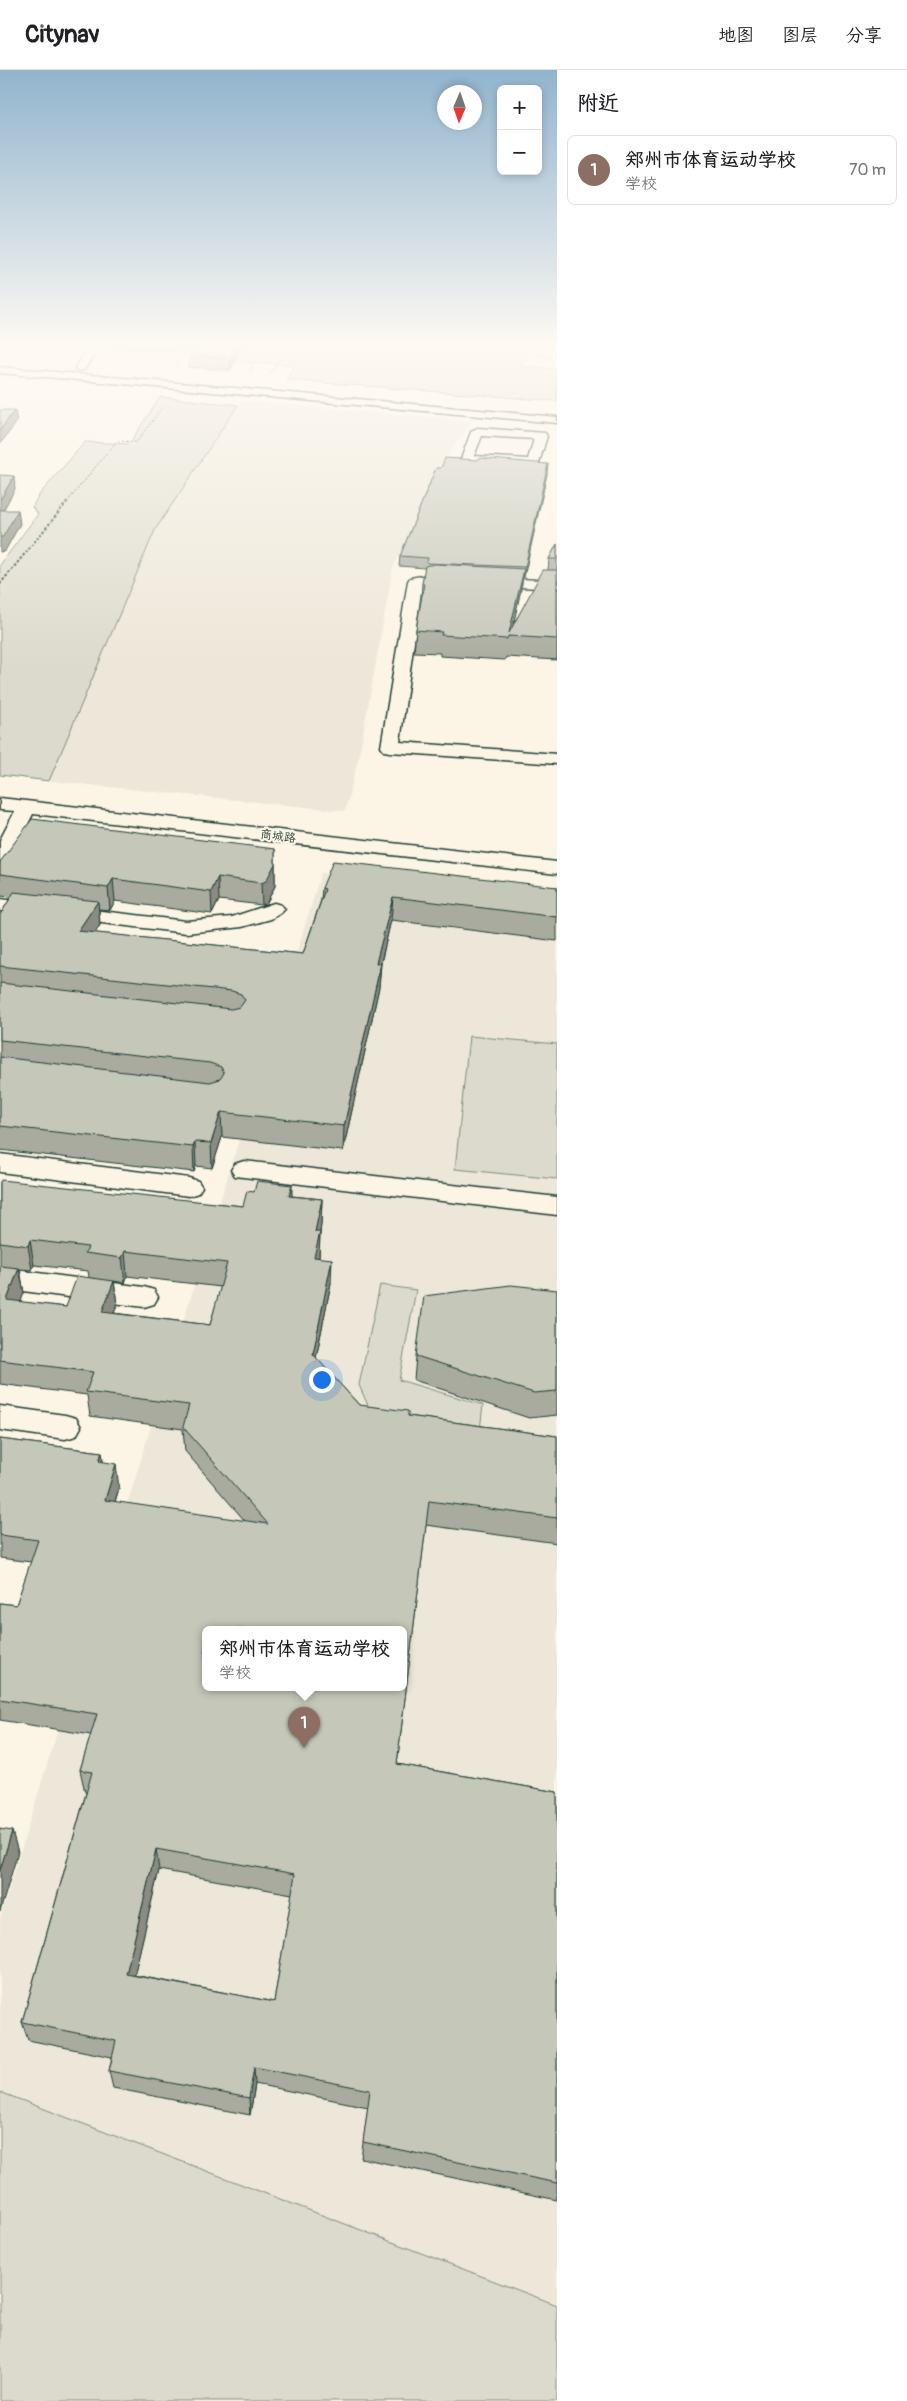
<!DOCTYPE html>
<html lang="zh">
<meta charset="utf-8">
<style>
body{margin:0;font-family:Pangolin,"LXGW WenKai TC",sans-serif;background:#f2f2f2;color:#202124}
.controls{position:absolute;right:15px;top:15px;display:grid;overflow:hidden;border-radius:8px;box-shadow:0 2px 8px #0003}
.controls button{width:45px;height:45px;display:grid;place-items:center;padding:0;border:0;border-bottom:1px solid #e0e0e0;background:#fff;color:#202124;font:25px sans-serif}
.compass{position:absolute;left:437px;top:15px;width:45px;height:45px;border-radius:50%;background:#fff;box-shadow:0 2px 8px #0003;rotate:182deg}
.you{position:absolute;left:321px;top:1309px;width:18px;height:18px;margin:-12px;border:4px solid #fff;border-radius:50%;background:#1a73e8;box-shadow:0 0 0 8px #1a73e833}
.badge{display:grid;place-items:center;width:32px;height:32px;border-radius:50%;background:#0f766e;color:#fff;font-size:16px;font-weight:700}
.pin{position:absolute;translate:-50% -41px;filter:drop-shadow(0 1px 2px #0008)}
.pin::after{content:'';position:absolute;top:26px;width:18px;height:15px;background:inherit;clip-path:polygon(0 0,100% 0,50% 100%)}
.popup{position:absolute;left:202px;top:1556px;width:205px;height:65px;box-sizing:border-box;display:grid;place-content:center;border-radius:8px;background:#fff;filter:drop-shadow(0 1px 4px #0005);font-size:16px;white-space:nowrap;color:#757577}
.popup b{font-size:19px;color:#202124}
.popup::after{content:'';position:absolute;left:50%;top:100%;margin-left:-10px;border:10px solid transparent;border-top-color:#fff}
.list{margin:0;padding:0;list-style:none}
h2{display:flex;justify-content:space-between;align-items:center;height:65px;margin:0;padding:0 20px;font-size:21px}
h2 small{font-size:16px;font-weight:400;color:#757577}
.list li{display:grid;grid-template-columns:32px 1fr auto;gap:15px;align-items:center;box-sizing:border-box;height:70px;margin:0 10px 10px;padding:0 10px;border:1px solid #e0e0e0;border-radius:8px}
.list b{display:block;font-size:19px;white-space:nowrap}
.list p{margin:0;font-size:16px;white-space:nowrap;color:#757577}
.list em{font-size:16px;font-style:normal;color:#757577}
.map{position:relative;flex:none;width:557px;height:2331px;overflow:hidden}
header{display:flex;align-items:center;gap:30px;box-sizing:border-box;height:70px;padding:0 25px;background:#fff;border-bottom:1px solid #e0e0e0}
header strong{font-size:24px}
nav{display:flex;gap:28px;margin-inline-start:auto;font-size:18px}
main{display:flex}
aside{flex:1;background:#fff}
.map>svg:first-child{display:block}
</style>
<header>
<strong>Citynav</strong>
<nav><a>地图</a><a>图层</a><a>分享</a></nav>
</header>
<main>
<div class="map">
<svg width="557" height="2331" viewBox="0 0 557 2331">
<rect width="100%" height="100%" fill="#fcf5e5"/>
<filter id="ink" filterUnits="userSpaceOnUse"><feTurbulence type="fractalNoise" baseFrequency=".02" numOctaves="2"/><feDisplacementMap in="SourceGraphic" scale="10" xChannelSelector="R" yChannelSelector="G"/><feConvolveMatrix kernelMatrix="1 2 1 2 8 2 1 2 1" color-interpolation-filters="sRGB"/></filter>
<g filter="url(#ink)">
<path fill="#ece7d8" fill-rule="evenodd" d="M241 331 472 351 440 396 393 498 359 686 345 741 49 711 155 460Z
M321 803 557 829V2235L0 2022V1848ZM205 1559H403V1617H205Z"/>
<path fill="#dcdacc" stroke="#7e8c80" d="M244 273H539L520 296 557 299V331L287 310 296 288 291 295 234 291Z
M160 327 238 335 155 460 49 711 0 705V495L38 444 32 437 39 425 85 372 129 374Z
M469 966 557 974V1109L455 1099Z
M380 1215 416 1220 399 1310 483 1335 479 1368 376 1354 359 1315Z
M0 2022 557 2235V2331H0Z"/>
<g fill="none" stroke-linecap="round" stroke-linejoin="round">
<defs>
<path id="minor" d="M92 273H102L84 300H76L75 298Z
M477 358 545 363 547 366 539 393 533 397 463 392 461 389 471 362ZM482 366 534 369 528 389 474 386Z
M433 504 557 511V519L433 512 422 514 400 672 557 684V694L390 682 384 681 381 677 408 511 410 508Z
M0 728 557 792V804L33 744 10 789 7 793 0 795V770L15 741 0 740Z
M0 829 186 851 232 847 274 833 281 835 285 839 281 843 271 849 242 857 186 863 0 841Z
M0 1084 189 1108 198 1111 202 1117 198 1123 189 1126 0 1102Z
M244 1091 557 1127V1145L235 1106 231 1100 235 1094Z
M0 1198 144 1217 154 1220 158 1227 154 1234 144 1237 0 1218Z
M0 1336 65 1345 76 1348 81 1357 76 1366 65 1369 0 1360Z"/>
<path id="major" d="M0 297 557 347V353L0 303Z"/>
</defs>
<use href="#minor" stroke="#1f3d34" stroke-width="3"/>
<use href="#major" stroke="#1f3d34" stroke-width="3"/>
<path stroke="#1f3d34" stroke-width="1" stroke-dasharray="2 2" stroke-linecap="butt" d="M544 273 536 284 557 290
M176 295 190 273
M252 300H250L263 273
M270 304 290 273
M67 432 117 371 137 372 163 336"/>
<path stroke="#1f3d34" stroke-width="2" stroke-dasharray="2.5 2" stroke-linecap="butt" d="M0 514 68 431"/>
<use href="#minor" fill="#fcf5e5" fill-rule="evenodd"/>
<use href="#major" fill="#fcf5e5" fill-rule="evenodd"/>
</g>
<path fill="#a9ab9f" stroke="#1f3d34" fill-rule="evenodd" d="M101 273H244L230 300 189 297V285L193 281 101 278Z
M547 404 524 507H523L521 519 513 554 548 500 549 489 557 474V590L506 587 505 590 440 586V583L414 582 416 560 421 530 422 514 425 498 399 496 400 486Z
M275 779V816L266 834 262 835 219 830 212 844 115 831 110 840 99 839 100 855 95 863 303 884 321 830 322 818 557 817V871L391 850 381 893 379 917 343 1081 222 1067 212 1098 196 1096 194 1102 0 1080V845L11 827 0 826V792Z
M0 1112 243 1136 292 1126 322 1129 321 1154 320 1163 319 1187 331 1213 316 1288 359 1335 408 1346 557 1366V1473L426 1455 397 1694 557 1722V2130L361 2088 368 2037 255 2014 250 2045 113 2018 109 2001 112 1987 28 1970 22 1952 86 1723 85 1722 80 1700 91 1665 0 1650V1533L16 1535 31 1492 0 1488V1369L102 1382 103 1392 119 1418 115 1432 245 1451 185 1381 183 1359 90 1346 87 1325 0 1314ZM34 1195 88 1201 89 1207 66 1237 20 1232 24 1223 20 1199 32 1200ZM127 1206 221 1217 210 1255 114 1243 117 1235 114 1211 125 1213ZM159 1800 292 1824 274 1932 134 1905Z
M557 1220V1345L529 1348 414 1310 416 1286Z"/>
<path fill="#8a8b82" stroke="#1f3d34" d="M238 273H244L230 300V289Z
M15 340 17 352 0 374V360Z
M548 394 547 404 524 507 525 497Z
M14 406 15 419 0 446V430Z
M18 440 20 454 5 481 0 482V467Z
M524 499 521 519 511 566H508Z
M275 794V816L266 834 262 835 261 813Z
M218 807 219 830 212 844 211 822Z
M113 809 115 831 110 840 108 818Z
M393 827 391 850 375 917 376 893Z
M98 831 100 855 81 885 78 861Z
M381 893 379 917 343 1081 344 1056Z
M221 1042 222 1067 212 1098 211 1073Z
M195 1072 196 1096 194 1102 193 1077Z
M292 1115V1140L289 1126Z
M322 1129 321 1154 320 1163 319 1187 313 1211 315 1162Z
M30 1170 34 1195 32 1200 28 1176Z
M125 1181 127 1206 125 1213 122 1188Z
M332 1189 331 1213 312 1308 313 1284Z
M19 1198 24 1223 12 1255 7 1230Z
M114 1211 117 1235 105 1267 102 1242Z
M102 1382 105 1406 99 1391Z
M116 1394 119 1418 108 1454 105 1430Z
M12 1761 18 1782 0 1842V1800Z
M156 1779 159 1800 130 1923 126 1904Z
M254 1997 255 2014 250 2045 249 2028Z"/>
<path fill="#c5c7b9" stroke="#1f3d34" fill-rule="evenodd" d="M201 273H238L230 289 189 285Z
M0 340H15L0 360Z
M445 388 478 390 479 388 548 394 525 497 427 493 428 488 400 486 436 398H441Z
M0 405 14 406 0 430Z
M0 440H18L3 467H0Z
M557 474V489H549Z
M435 494 524 499 509 563 543 500H557V569L508 566 507 569 441 565 442 562 416 560 424 514H422L425 496Z
M32 749 275 779V794L266 811 261 813 218 807 211 822 113 809 108 818 0 804V792Z
M333 791 557 817V847L393 827 376 893H381L344 1056 221 1042 211 1073 195 1072 193 1077 0 1056V987L210 1012 220 1009 224 1003 221 997 210 993 0 970V913L231 939 240 937 245 930 241 924 232 921 0 896V845L14 822 98 831 78 861 303 884 325 819 322 818Z
M1 1110 243 1136 247 1121 254 1122 257 1111 292 1115 289 1126 322 1129 315 1162H320L314 1187 332 1189 313 1284 359 1335 408 1341V1346L557 1366V1448L429 1431 397 1694 557 1722V2113L363 2072 370 2020 254 1997 249 2028 109 2001 116 1971 22 1952 92 1702 80 1700 97 1644 0 1629V1533L16 1535 38 1470 0 1465V1369L102 1382 99 1391 116 1394 105 1430 268 1454 183 1357 189 1335 86 1322 93 1302 0 1290V1196L19 1198 7 1230 66 1237 77 1206 114 1211 102 1242 210 1255 227 1193 125 1181 122 1188 85 1183 88 1177 30 1170 28 1176 0 1172V1112ZM205 1559H403V1617H205ZM156 1779 295 1804 274 1932 126 1904Z
M511 1215 557 1220V1321L534 1323 416 1286 424 1226Z
M0 1759 12 1761 0 1800Z"/>
</g>
<linearGradient id="sky" x2="0" y2="1"><stop stop-color="#91b4ce"/><stop offset="0.46" stop-color="#fefaf3"/><stop offset="1" stop-color="#fefaf3" stop-opacity="0"/></linearGradient>
<rect width="557" height="599" fill="url(#sky)"/>
<g text-anchor="middle" stroke-width="4.5" stroke-linejoin="round" paint-order="stroke">
<g font-size="12" fill="#1f3d34" stroke="#fcf5e5">
<text transform="translate(278 766) rotate(7)" y="4">商城路</text>
</g>
</g>
</svg>
<div class="controls">
<button>+</button>
<button>−</button>
</div>
<svg class="compass" viewBox="-18 -18 36 36"><path d="M0-13l5 13h-10z" fill="#e53935"/><path d="M0 13l5-13h-10z" fill="#757577"/></svg>
<div class="you"></div>
<div class="pin badge" style="left:304px;top:1678px;background:#8d6e63">1</div>
<div class="popup"><b>郑州市体育运动学校</b>学校</div>
</div>
<aside>
<h2>附近<small></small></h2>
<ul class="list">
<li><span class="badge" style="background:#8d6e63">1</span><div><b>郑州市体育运动学校</b><p>学校</p></div><em>70 m</em></li>
</ul>
</aside>
</main>
